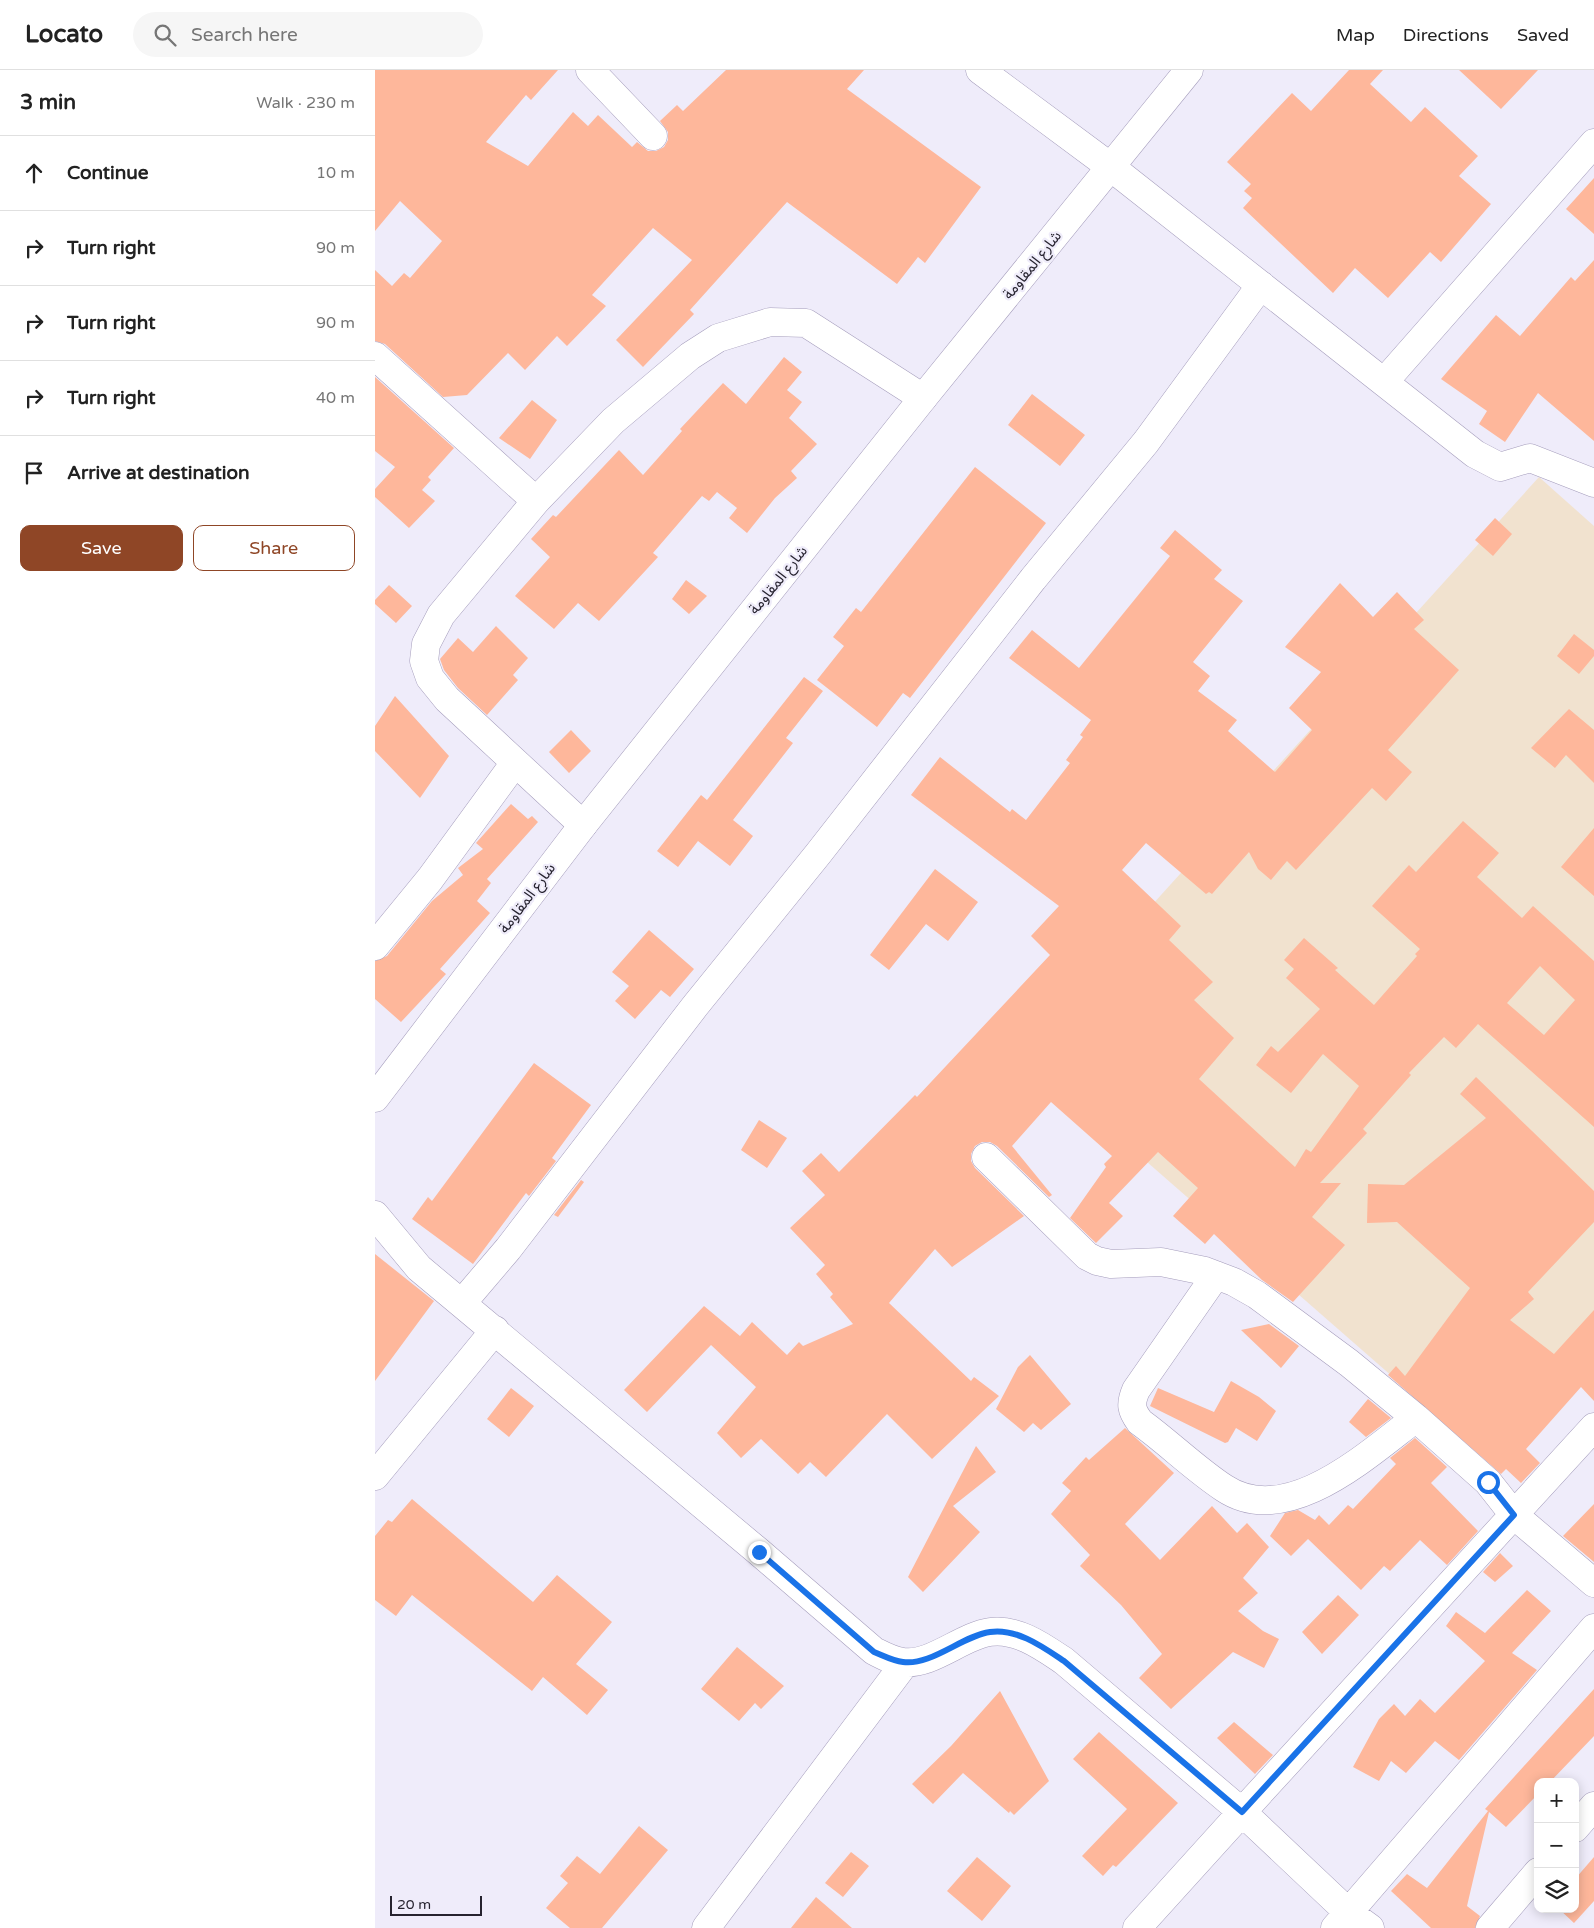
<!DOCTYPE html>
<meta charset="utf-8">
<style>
body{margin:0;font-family:"Varela Round","Noto Sans Arabic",sans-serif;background:#f6f6f6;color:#222}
.controls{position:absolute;right:15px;bottom:15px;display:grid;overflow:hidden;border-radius:10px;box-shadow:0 2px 12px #0003}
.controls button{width:45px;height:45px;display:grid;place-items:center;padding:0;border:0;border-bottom:1px solid #e0e0e0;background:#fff;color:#222;font:25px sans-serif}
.scale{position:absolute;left:15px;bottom:12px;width:92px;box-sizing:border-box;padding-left:5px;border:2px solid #26232f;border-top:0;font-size:14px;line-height:18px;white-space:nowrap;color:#26232f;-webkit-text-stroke:4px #efecfa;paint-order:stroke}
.stop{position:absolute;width:15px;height:15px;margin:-11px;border:4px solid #1a73e8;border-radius:50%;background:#fff}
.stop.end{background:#1a73e8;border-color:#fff;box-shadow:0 1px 5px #0008}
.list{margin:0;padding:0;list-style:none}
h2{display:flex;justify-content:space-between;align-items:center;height:65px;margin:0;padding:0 20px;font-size:21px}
h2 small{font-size:16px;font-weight:400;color:#767676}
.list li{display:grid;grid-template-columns:32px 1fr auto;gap:15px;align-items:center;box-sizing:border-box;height:75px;padding:0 20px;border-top:1px solid #e0e0e0}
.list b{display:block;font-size:19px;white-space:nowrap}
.list em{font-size:16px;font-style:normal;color:#767676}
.actions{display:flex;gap:10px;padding:15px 20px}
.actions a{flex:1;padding:11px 0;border:1px solid #8f4626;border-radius:10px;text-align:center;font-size:18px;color:#8f4626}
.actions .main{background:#8f4626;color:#fff}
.icon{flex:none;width:28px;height:28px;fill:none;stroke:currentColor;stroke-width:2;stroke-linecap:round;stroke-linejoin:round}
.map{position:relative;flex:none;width:1219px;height:1858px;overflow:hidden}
header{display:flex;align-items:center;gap:30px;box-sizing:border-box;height:70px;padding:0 25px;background:#fff;border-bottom:1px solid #e0e0e0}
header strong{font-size:24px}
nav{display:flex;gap:28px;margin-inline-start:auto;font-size:18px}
.search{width:350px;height:45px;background:#f6f6f6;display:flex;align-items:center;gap:12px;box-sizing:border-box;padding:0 18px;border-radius:28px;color:#767676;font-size:19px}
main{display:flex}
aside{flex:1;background:#fff}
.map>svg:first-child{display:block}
</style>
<header>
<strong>Locato</strong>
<div class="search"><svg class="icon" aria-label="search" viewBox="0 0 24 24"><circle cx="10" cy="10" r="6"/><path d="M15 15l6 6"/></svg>Search here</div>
<nav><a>Map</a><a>Directions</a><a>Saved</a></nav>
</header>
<main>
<aside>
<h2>3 min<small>Walk · 230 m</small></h2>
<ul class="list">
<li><svg class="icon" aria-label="ahead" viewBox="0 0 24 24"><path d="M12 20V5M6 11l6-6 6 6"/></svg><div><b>Continue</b></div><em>10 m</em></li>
<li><svg class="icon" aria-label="right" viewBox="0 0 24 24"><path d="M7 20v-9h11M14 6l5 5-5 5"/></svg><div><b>Turn right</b></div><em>90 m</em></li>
<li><svg class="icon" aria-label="right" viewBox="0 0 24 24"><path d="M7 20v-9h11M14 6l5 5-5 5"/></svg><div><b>Turn right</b></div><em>90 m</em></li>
<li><svg class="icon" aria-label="right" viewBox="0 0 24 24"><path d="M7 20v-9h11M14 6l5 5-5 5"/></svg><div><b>Turn right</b></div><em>40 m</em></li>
<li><svg class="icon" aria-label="arrive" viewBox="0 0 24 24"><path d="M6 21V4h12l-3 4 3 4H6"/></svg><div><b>Arrive at destination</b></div></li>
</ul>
<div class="actions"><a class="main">Save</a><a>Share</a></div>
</aside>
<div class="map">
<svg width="1219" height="1858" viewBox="0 0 1219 1858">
<rect width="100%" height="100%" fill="#efecfa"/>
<path fill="#f1e2cf" d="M1164 407 1219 456V1258L1106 1384 645 981Z"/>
<path fill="#feb79b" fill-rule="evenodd" d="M0 0H183L156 30 151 25 111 72 153 96 198 42 213 56 223 45 257 77 262 72 273 81H281L289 77 293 70V62L285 51 302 35 308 41 351 0H489L472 19 606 117 550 193 543 187 522 214 412 132 315 240 319 244 268 297 241 270 317 190 278 158 217 225 231 236 192 276 182 266 150 300 133 283 92 325 68 327 10 274 0 271V200L17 216 29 203 35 208 67 171 25 131 0 161Z
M974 0H1008L995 14 1036 52 1050 37 1103 86 1084 106 1116 134 1066 192 1055 182 1013 228 980 198 958 223 868 138 877 128 869 121 876 114 852 92 917 23 936 41Z
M1084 0H1163L1126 39Z
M1219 108V164L1191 139Z
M1219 190V371L1163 323 1130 372 1104 354 1112 341 1066 309 1121 245 1145 266 1196 207 1200 211Z
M409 287 427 302 412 320 427 332 414 348 442 374 416 401 422 408 400 428 372 463 354 448 362 438 342 422 334 431 327 426 278 483 283 487 224 551 203 533 179 559 140 526 175 487 156 469 178 445 181 447 244 380 268 405 307 361 305 359 348 313 371 334Z
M0 307 79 378 53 407 56 410 47 420 60 431 34 458 0 427V419L20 397 0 381Z
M657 324 710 365 685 396 633 355Z
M157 330 182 350 155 389 124 368Z
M600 397 671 453 535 628 528 623 502 657 442 610 469 576 458 567 481 538 486 542Z
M1120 448 1137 464 1118 486 1100 470Z
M800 460 847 500 839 509 868 531 818 592 835 606 823 621 862 650 853 661 900 702 937 660 914 638 946 602 910 577 965 513 998 547 1022 522 1049 550 1039 559 1084 600 1013 680 1037 702 1011 731 997 718 921 800 912 791 896 810 883 799 874 782 837 824 834 822 831 824 771 773 747 800 806 856 794 870 838 912 819 930 859 968 824 1009 920 1097 931 1079 936 1082 984 1016 948 984 916 1023 881 995 896 976 903 982 945 939 911 908 919 899 909 890 929 868 963 898 960 900 999 935 1042 886 1040 884 1045 879 997 836 1034 795 1041 802 1088 751 1124 783 1102 807 1147 848 1158 836 1219 891V1057L1103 954 1081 978 1069 967 1034 1003 1036 1005 988 1059 992 1063 945 1113H966L937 1147 970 1175 918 1232 887 1210 839 1164 830 1174 798 1146 823 1118 783 1082 734 1133 748 1146 721 1173 695 1148 731 1097 729 1094 737 1086 676 1032 637 1076 677 1125 674 1127 622 1076 615 1072H607L600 1076 596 1084V1091L600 1098 649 1146 577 1197 560 1179 514 1233 596 1311 599 1307 624 1326 557 1389 512 1344 451 1407 435 1392 423 1404 386 1369 366 1388 342 1363 381 1317 336 1275 272 1342 249 1320 329 1236 365 1266 377 1252 412 1285 424 1272 428 1276 478 1254 455 1227 458 1224 441 1204 450 1195 415 1158 450 1125 427 1101 446 1083 464 1102 540 1025 542 1027 675 885 656 866 684 836 536 725 565 687 635 742 637 739 651 750 695 693 691 690 708 667 705 665 716 650 634 588 657 560 704 598 795 486 785 478ZM1165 896 1200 930 1169 965 1132 933Z
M311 510 332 526 314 544 297 529Z
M14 515 37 536 21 553 0 534V530Z
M121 556 153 588 138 605 143 610 112 645 83 618 69 600 65 589 83 568 98 582Z
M1199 564 1219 580V586L1204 604 1182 586Z
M429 607 448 621 411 668 418 673 358 750 378 766 355 796 323 771 303 797 282 781 326 725 332 730Z
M20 626 74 686 45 728 0 681V656Z
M1194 639 1219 660V713L1191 685 1180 698 1156 678Z
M196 660 216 681 194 703 174 682Z
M136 734 153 749 157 746 163 752 112 809 116 813 102 831 115 843 65 899 71 904 26 952 0 929V891L12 886 57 831 88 805 83 798 108 779 101 773Z
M1219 758V826L1186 797Z
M560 799 603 832 573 871 551 854 514 900 495 885Z
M274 860 319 899 295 927 286 920 260 949 240 931 254 916 237 902Z
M159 993 216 1035 177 1088 181 1091 154 1126 151 1123 98 1194 37 1149 53 1127 57 1131Z
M1101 1007 1219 1121V1152L1153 1222 1159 1229 1135 1250 1179 1284 1219 1240V1331L1206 1317 1151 1379 1165 1393 1146 1413 1131 1399 1126 1404 1013 1305 1021 1296 1030 1306 1095 1218 1022 1152 992 1153 993 1114 1029 1115 1111 1048 1085 1024Z
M384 1050 412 1068 392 1098 366 1080Z
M206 1110 209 1112 183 1147 179 1145Z
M0 1184 59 1231 0 1311Z
M894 1254 924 1276 906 1298 866 1260Z
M655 1285 696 1334 666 1360 658 1353 649 1362 621 1339 643 1297Z
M856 1311 884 1327 901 1341 882 1371 861 1358 853 1372 850 1373 775 1336 783 1318 839 1342Z
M136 1318 159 1336 134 1367 112 1349Z
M993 1329 1016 1348 991 1367 974 1352Z
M750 1358 799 1403 750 1454 785 1490 837 1436 862 1463 872 1453 894 1477 868 1508 883 1523 863 1541 888 1561 904 1569 889 1598 858 1582 796 1639 764 1608 787 1584 746 1535 705 1496 715 1485 676 1444 696 1421 687 1413 711 1387 714 1390Z
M1040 1368 1072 1397 1056 1413 1103 1461 1072 1495 1045 1470 1015 1501 1009 1496 986 1520 933 1469 916 1486 895 1466 910 1443 923 1440 940 1450 944 1445 954 1455 973 1435 978 1439 1021 1394 1015 1388Z
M601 1376 621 1402 578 1436 605 1462 548 1522 533 1507Z
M37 1429 158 1532 182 1505 237 1552 201 1594 233 1620 212 1645 168 1607 157 1621 37 1525 21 1546 0 1530V1466L13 1450 17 1452Z
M1219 1434V1492L1188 1466Z
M1125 1483 1138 1496 1120 1512 1108 1502Z
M1152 1520 1176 1541 1137 1583 1162 1600 1084 1690 1060 1671 1031 1703 1016 1691 1004 1711 978 1697 1004 1649 1019 1634 1030 1646 1045 1629 1060 1643 1110 1591 1071 1556 1081 1542 1110 1563Z
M963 1525 984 1545 947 1584 927 1562Z
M362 1577 409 1616 386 1639 380 1633 364 1651 326 1619Z
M1219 1619V1666L1175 1712H1163V1724L1131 1757 1114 1742 1092 1836 1105 1846 1100 1858H1056L1016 1821 1032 1804 1052 1818 1113 1741 1110 1739Z
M625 1621 674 1711 639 1745 635 1741 634 1743 588 1703 558 1734 537 1714 576 1676Z
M859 1652 898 1685 880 1704 842 1668Z
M724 1662 803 1733 741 1797 738 1795 728 1806 707 1786 752 1739 698 1689Z
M264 1756 293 1780 227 1858H195L171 1838 193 1813 185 1806 202 1786 225 1804Z
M476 1782 494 1796 468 1827 450 1813Z
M602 1787 636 1816 607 1851 572 1821Z
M1219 1787V1831L1199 1853 1184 1839H1200V1809Z
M441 1827 477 1858H416Z"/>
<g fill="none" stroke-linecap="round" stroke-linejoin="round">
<defs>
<path id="minor" d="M215 0 278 66
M605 0 737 98 1100 384 1125 397 1155 388 1219 413
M0 286 161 431
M1009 312 1219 73
M208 755 72 629 55 608 49 591 51 574 66 545 161 431 238 351 315 286 343 268 395 252 431 253 548 328
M0 876 55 809 139 694
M611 1087 712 1186 722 1191 736 1194 786 1192 830 1201 859 1212 882 1225 974 1293 1041 1348 1113 1412 1139 1445 1219 1513
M0 1145 44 1198 384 1482 499 1581C509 1586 518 1591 528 1592 556 1596 587 1566 615 1562 642 1558 668 1577 689 1591L867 1742 762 1858
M841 1205 761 1320C755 1334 756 1340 765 1352 794 1373 820 1399 849 1418 912 1460 993 1384 1041 1348
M87 1233 133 1179 320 936 443 784 658 509 771 372 886 215
M0 1406 120 1260
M1200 1758 1219 1736
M331 1858 530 1593
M960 1858 1219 1558
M995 1858 973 1842 867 1742 1219 1357
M1115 1858 1163 1802"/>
<path id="highway" d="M0 1028 208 755 548 328 814 0"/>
</defs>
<use href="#minor" stroke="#a59dbc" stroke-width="29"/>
<use href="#highway" stroke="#a59dbc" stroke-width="29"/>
<use href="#minor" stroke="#fff" stroke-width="28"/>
<use href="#highway" stroke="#fff" stroke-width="28"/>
</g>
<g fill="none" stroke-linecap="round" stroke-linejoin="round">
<path stroke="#1a73e8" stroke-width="6" d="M384 1482 499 1582C509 1586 518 1591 528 1592 556 1596 587 1566 615 1562 642 1558 668 1577 689 1591L867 1742 1139 1445 1113 1412"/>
</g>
<g text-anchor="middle" stroke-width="4.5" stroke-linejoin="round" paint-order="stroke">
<g font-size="15" fill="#26232f" stroke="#efecfa">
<text transform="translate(657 195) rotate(-51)" y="5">شارع المقاومة</text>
<text transform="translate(403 510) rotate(-51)" y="5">شارع المقاومة</text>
<text transform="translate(152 828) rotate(-53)" y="5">شارع المقاومة</text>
</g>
</g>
</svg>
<div class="controls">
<button>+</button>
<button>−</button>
<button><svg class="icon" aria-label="layers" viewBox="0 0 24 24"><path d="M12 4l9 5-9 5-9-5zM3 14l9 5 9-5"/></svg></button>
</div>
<div class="scale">20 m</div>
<div class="stop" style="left:1113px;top:1412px"></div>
<div class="stop end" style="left:384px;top:1482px"></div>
</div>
</main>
